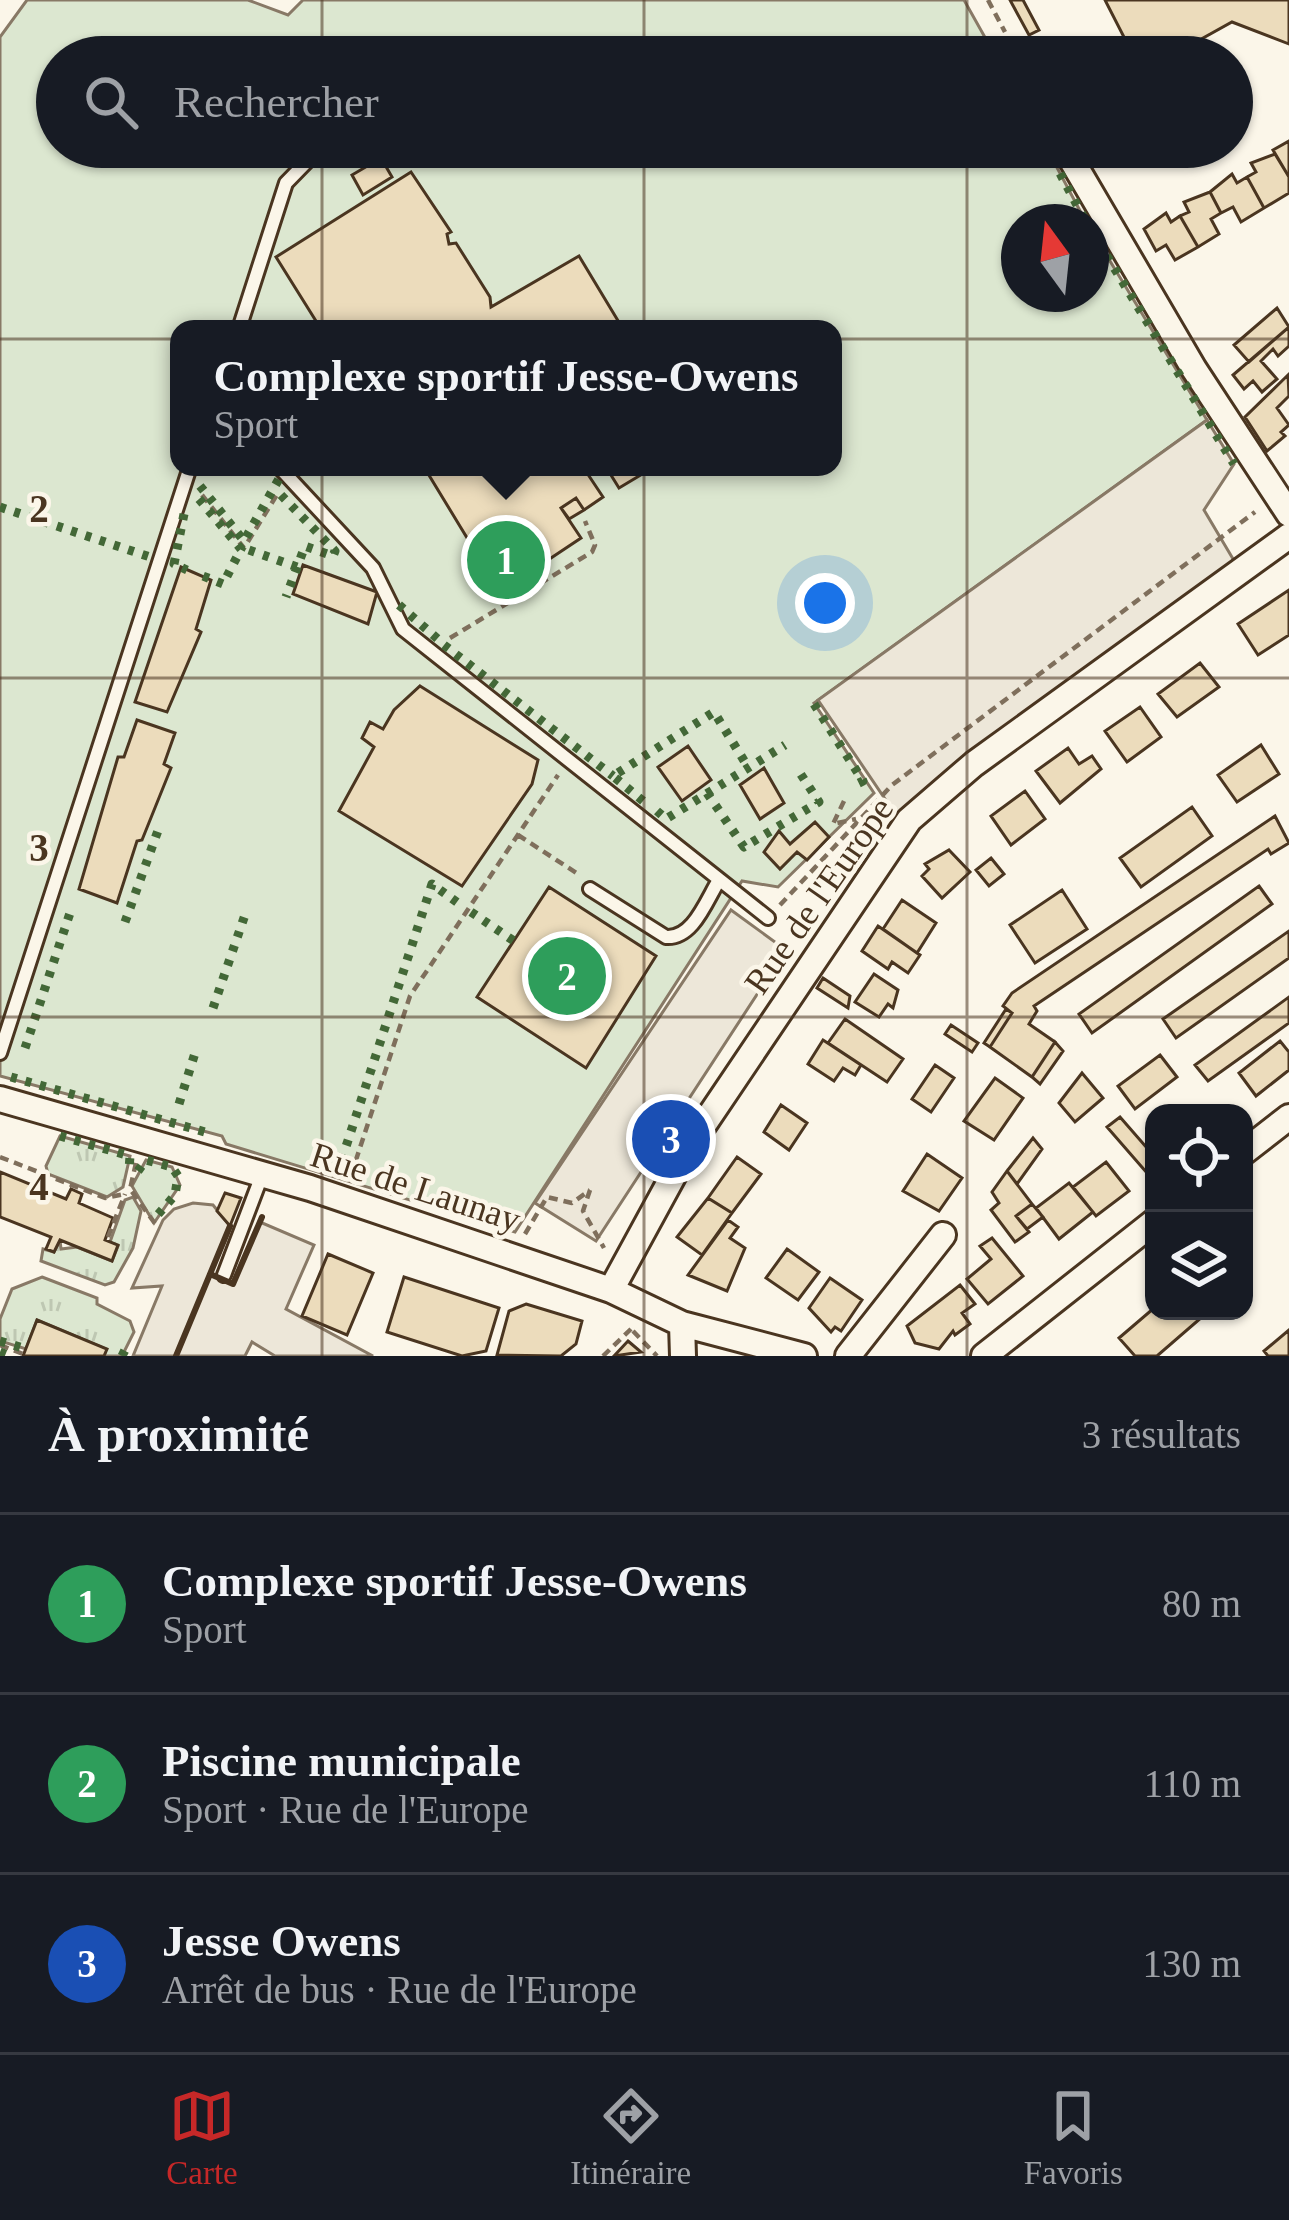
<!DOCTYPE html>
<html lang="fr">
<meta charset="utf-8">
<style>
body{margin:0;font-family:"Times New Roman",serif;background:#20242c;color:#f1f3f6}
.controls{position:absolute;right:36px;bottom:36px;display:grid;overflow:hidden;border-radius:24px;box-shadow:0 3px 9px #0004}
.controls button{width:108px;height:108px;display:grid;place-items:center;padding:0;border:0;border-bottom:3px solid #363941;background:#171b24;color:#f1f3f6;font:60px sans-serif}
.compass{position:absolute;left:1001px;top:204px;width:108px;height:108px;border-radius:50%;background:#171b24;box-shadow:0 3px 9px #0004;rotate:345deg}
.you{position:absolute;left:825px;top:603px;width:42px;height:42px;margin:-30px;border:9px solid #fff;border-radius:50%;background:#1a73e8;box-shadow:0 0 0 18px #1a73e833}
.badge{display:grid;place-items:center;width:78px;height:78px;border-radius:50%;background:#c62828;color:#fff;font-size:39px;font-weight:700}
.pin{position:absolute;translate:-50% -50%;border:6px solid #fff;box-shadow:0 3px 12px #0006}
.popup{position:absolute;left:170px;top:320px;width:672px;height:156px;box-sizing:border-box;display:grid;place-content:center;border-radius:24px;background:#171b24;filter:drop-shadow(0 3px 9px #0005);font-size:39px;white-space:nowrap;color:#9ea1a6}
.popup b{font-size:45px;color:#f1f3f6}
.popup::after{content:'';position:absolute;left:50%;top:100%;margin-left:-24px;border:24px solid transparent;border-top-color:#171b24}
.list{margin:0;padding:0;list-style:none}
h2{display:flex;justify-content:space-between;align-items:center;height:156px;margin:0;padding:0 48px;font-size:51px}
h2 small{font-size:39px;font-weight:400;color:#9ea1a6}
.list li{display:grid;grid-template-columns:78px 1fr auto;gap:36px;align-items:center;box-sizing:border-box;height:180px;padding:0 48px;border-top:3px solid #363941}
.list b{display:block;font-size:45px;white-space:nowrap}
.list p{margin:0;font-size:39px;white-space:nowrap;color:#9ea1a6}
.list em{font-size:39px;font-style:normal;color:#9ea1a6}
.icon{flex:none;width:66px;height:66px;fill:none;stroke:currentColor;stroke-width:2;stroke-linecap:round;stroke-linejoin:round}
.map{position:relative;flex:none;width:1289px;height:1356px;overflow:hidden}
.search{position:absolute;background:#171b24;box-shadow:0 3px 9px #0004;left:36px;right:36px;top:36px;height:132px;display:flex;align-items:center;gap:30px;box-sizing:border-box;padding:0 42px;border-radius:66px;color:#9ea1a6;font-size:45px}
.sheet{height:696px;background:#171b24}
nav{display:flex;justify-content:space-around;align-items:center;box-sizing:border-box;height:168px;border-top:3px solid #363941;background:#171b24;font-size:33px;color:#9ea1a6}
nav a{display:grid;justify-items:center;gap:6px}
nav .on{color:#c62828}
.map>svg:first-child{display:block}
</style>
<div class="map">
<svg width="1289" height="1356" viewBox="0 0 1289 1356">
<defs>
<pattern id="grass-tufts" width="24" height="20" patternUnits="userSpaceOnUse" patternTransform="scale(3)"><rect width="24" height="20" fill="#dce7d0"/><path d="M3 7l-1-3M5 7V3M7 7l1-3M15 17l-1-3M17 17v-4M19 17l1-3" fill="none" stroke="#bec7b2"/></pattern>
</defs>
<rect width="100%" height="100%" fill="#fbf6e9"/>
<path fill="url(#grass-tufts)" stroke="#887966" stroke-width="3" d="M60 1136 130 1156 123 1187 107 1197 48 1174 46 1166Z
M146 1160 172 1167 180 1185 154 1223 132 1186Z
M133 1197 141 1211 133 1248 114 1282 105 1285 41 1261 43 1249 54 1252 60 1240 61 1249 77 1247 112 1261 118 1246 110 1242 125 1200Z
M42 1277 97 1298V1304L130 1321 134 1332 122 1356H104L106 1349 37 1320 26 1349 0 1341V1319L12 1289Z"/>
<path fill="#dce7d0" stroke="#887966" stroke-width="3" fill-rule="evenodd" d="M27 0H248L288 15 303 0H964L996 57H57V147H1046L1086 222H1019V294H1091V230L1207 420 814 703 874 793 778 887 742 881 515 1232 226 1144 222 1136 0 1076V37ZM179 329H833V467H179Z"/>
<path fill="#ede7d9" stroke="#887966" stroke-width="3" d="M1207 420 1234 464 1204 510 1242 574 902 824 818 700Z
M731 910 786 950 596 1241 535 1203Z
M193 1203 213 1205 230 1226 210 1273 233 1283 260 1222 314 1245 286 1309 373 1356H275L252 1342 245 1356H133L162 1286 132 1288 163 1220 174 1209Z"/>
<path fill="#ecdcbc" stroke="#4a3520" stroke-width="3" d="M1010 0H1023L1039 30 1029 35Z
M1105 0H1289V44L1232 22 1169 57 1128 45Z
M1289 141V177L1273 150Z
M1275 154 1289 177V193L1264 208 1247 177 1256 172 1251 163Z
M381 158 392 177 363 195 352 175Z
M411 172 451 232 447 234 449 244 456 243 490 297 491 307 579 256 623 329H321L276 257Z
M1232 174 1237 183 1247 177 1264 208 1241 222 1233 207 1221 213 1210 192Z
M1210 192 1221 213 1211 219 1219 234 1198 247 1180 216 1189 212 1184 202Z
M1166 213 1171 222 1180 216 1198 247 1175 260 1166 245 1156 251 1144 229Z
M1277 308 1289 327 1249 362 1234 345Z
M1289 327V346L1278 356 1273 349 1261 361 1277 379 1262 392 1253 381 1244 389 1233 375Z
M1288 375 1289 396 1277 408 1289 425 1281 432 1285 436 1267 451 1245 417Z
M424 467H583L603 497 584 510 576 498 561 508 581 538 515 582 503 564 489 574Z
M606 467H654L619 488Z
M576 498 584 510 569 519 561 508Z
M303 565 377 592 368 624 293 594Z
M181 567 211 580 196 629 201 632 167 712 135 702Z
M1289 590V635L1258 655 1238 624Z
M1200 663 1219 687 1177 717 1158 694Z
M420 686 538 760 532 784 462 886 339 811 374 747 362 738 370 722 383 729 394 710Z
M1140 707 1161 737 1127 762 1105 731Z
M137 720 175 733 164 764 171 768 142 840 137 841 117 903 79 889 118 757H124Z
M1261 745 1279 774 1237 802 1218 775Z
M688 746 711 780 682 801 658 767Z
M1068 748 1079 764 1092 756 1101 769 1060 803 1036 771Z
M764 768 784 803 760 819 740 785Z
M1025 791 1045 819 1011 845 991 816Z
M1192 807 1212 836 1141 887 1120 858Z
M1275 816 1289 843 1271 854 1268 849 1034 1006 1037 1011 1029 1024 1055 1042 1032 1077 990 1047 1012 1013 1003 1006 1012 993Z
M815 822 829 837 807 860 797 852 780 869 764 852 779 831 790 844Z
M949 850 970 872 942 898 922 876 929 869 925 864Z
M991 858 1004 874 989 886 976 870Z
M1259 886 1272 904 1092 1033 1079 1014Z
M549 887 656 956 586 1068 477 997Z
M1062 890 1087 929 1035 963 1010 925Z
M902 900 936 923 917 953 883 929Z
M878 926 920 955 908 973 892 962 888 969 862 951Z
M1289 931V958L1176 1038 1163 1019Z
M874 974 898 990 893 1008 888 1004 879 1017 855 1002Z
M823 978 850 996 848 1008 817 988Z
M1289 997V1023L1208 1081 1195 1065Z
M1006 1009 1012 1013 990 1047 984 1043Z
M845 1019 903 1059 887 1082 828 1043Z
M951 1025 978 1043 972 1052 945 1034Z
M823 1040 861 1065 855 1075 843 1068 834 1081 808 1064Z
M1280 1041 1289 1052V1070L1256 1096 1239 1073Z
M1055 1042 1063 1051 1040 1084 1032 1077Z
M1160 1055 1177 1077 1135 1109 1118 1086Z
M935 1065 954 1078 931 1112 912 1099Z
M1082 1073 1103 1098 1075 1122 1059 1103Z
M995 1078 1023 1098 994 1140 964 1121Z
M781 1105 807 1123 789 1150 764 1132Z
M1120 1117 1154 1156V1181L1107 1127Z
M1033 1138 1042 1149 1017 1184 1007 1171Z
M927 1154 962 1178 939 1211 903 1191Z
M737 1157 761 1174 732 1213 708 1198Z
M1106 1162 1129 1191 1096 1216 1073 1187Z
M1007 1171 1032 1204 1016 1216 1029 1232 1015 1242 991 1210 999 1203 992 1192Z
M0 1172 66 1199 71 1189 82 1194 79 1203 113 1218 105 1240 118 1245 112 1261 60 1240 54 1252 46 1249 51 1237 0 1217Z
M1069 1183 1093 1212 1059 1239 1036 1208Z
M225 1193 241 1198 230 1226 217 1211Z
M708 1198 732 1213 702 1255 677 1237Z
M1032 1204 1043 1217 1027 1229 1016 1216Z
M728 1220 738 1227 730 1238 745 1248 727 1291 688 1275Z
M992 1238 1023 1276 988 1304 967 1279 991 1259 980 1246Z
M787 1249 819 1272 798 1300 766 1278Z
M328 1254 373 1273 347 1335 302 1316Z
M404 1277 499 1308 486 1351 462 1356 387 1332Z
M830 1278 862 1300 841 1331 835 1327 831 1332 809 1308Z
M960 1285 975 1304 962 1313 970 1324 955 1335 953 1331 939 1349 915 1343 907 1326Z
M526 1304 582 1321 576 1344 561 1356 497 1355 509 1311Z
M1154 1308V1311H1209L1157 1356H1135L1119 1338Z
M37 1320 107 1349 104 1356H23Z
M1289 1330V1356H1268L1264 1351Z
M628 1341 641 1352 614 1356Z"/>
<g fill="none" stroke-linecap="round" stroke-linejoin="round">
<defs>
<path id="service" d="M239 329 286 183 321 147
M279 467 373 568 403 629 768 918
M590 889 666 937C693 939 706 901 719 880
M0 1053 190 467
M224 1275 262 1175"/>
<path id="minor" d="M1016 53 1018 57
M1064 147 1194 369 1289 514
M0 1099 310 1188 611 1290 682 1324 804 1356
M1244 1152 1289 1117
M611 1290 690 1145 909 820 974 764 1289 536
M682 1324 683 1356
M848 1356 943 1235
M984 1356 1154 1222"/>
</defs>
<use href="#service" stroke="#4a3520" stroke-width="18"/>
<use href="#minor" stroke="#4a3520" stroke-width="30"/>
<path stroke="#7f6f5c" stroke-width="4.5" stroke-dasharray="9 6" stroke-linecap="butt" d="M988 0 1005 32
M202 495 244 548 278 493
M450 638 592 552 595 545 585 521
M844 801 833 824 856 819
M518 835 578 874
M780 905 892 785 1255 512
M0 1157 105 1198 125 1194
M136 1163 130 1189 156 1225
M351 1175 410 996 558 775
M590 1190 583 1211 604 1248
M525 1234 547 1197 572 1203 590 1190
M108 1237 125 1194
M633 1331 657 1356
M0 1345 23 1354
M603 1356 631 1329"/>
<use href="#service" stroke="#fbf6e9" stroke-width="12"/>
<use href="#minor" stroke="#fbf6e9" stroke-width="24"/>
<path stroke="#436837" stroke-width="9" stroke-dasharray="6 9" stroke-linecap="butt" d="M1046 147 1086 222
M1091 230 1234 464
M200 486 244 541 280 477 270 467
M281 495 335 551 333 556 305 546 286 597
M199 499 241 549 223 584 203 576
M0 507 153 558
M184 514 174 564 187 570
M249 550 297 567
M399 605 440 641
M444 645 613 776
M814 704 863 781 851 787
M707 793 744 847 819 802 798 770
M643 801 613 776 714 712 748 767
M657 811 666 819 785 745
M471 912 514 941
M125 922 160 825
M213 1008 247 909
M25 1048 71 910
M11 1077 212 1134
M179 1104 195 1053
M60 1136 130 1156 129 1170
M138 1171 146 1160 172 1167 178 1176 175 1195 154 1219
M337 1174 432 884 462 906
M0 1341 26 1349
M0 1352 10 1356
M122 1356 125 1350"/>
<path stroke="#4a3520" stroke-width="6" d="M210 1274 233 1284 262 1217
M176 1356 230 1226"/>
</g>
<path fill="none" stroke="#4a3520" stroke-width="3" stroke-opacity="0.55" d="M322 0V57M644 0V57M967 0V57M322 147V1356M644 147V1356M967 147V1356M0 339H1289M0 678H1289M0 1017H1289"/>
<g text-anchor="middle" stroke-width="9" stroke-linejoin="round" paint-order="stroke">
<g font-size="36" fill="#4a3520" stroke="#fbf6e9">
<text transform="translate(818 895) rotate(-55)" y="13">Rue de l'Europe</text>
<text transform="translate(416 1186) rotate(18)" y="13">Rue de Launay</text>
</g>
</g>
<g font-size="39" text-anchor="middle" font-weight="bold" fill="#4a3520" stroke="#fbf6e9" stroke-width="9" stroke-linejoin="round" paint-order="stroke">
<text x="39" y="522">2</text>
<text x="39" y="861">3</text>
<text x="39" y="1200">4</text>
</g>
</svg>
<div class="controls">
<button><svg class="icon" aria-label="locate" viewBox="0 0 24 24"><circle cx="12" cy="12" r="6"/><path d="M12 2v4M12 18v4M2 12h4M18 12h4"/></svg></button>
<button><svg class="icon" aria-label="layers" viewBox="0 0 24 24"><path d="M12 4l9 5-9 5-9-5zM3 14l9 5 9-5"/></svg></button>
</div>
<svg class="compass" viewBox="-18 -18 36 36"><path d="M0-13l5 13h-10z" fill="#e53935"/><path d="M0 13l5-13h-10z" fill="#9ea1a6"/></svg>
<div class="you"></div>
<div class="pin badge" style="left:506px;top:560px;background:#2e9e5b">1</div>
<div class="popup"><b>Complexe sportif Jesse-Owens</b>Sport</div>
<div class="pin badge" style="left:567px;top:976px;background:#2e9e5b">2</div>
<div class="pin badge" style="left:671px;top:1139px;background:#1a4fb4">3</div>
<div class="search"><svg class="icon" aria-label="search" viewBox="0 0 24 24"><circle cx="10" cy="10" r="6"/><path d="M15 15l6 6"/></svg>Rechercher</div>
</div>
<section class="sheet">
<h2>À proximité<small>3 résultats</small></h2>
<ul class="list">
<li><span class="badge" style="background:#2e9e5b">1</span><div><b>Complexe sportif Jesse-Owens</b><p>Sport</p></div><em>80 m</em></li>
<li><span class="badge" style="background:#2e9e5b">2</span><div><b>Piscine municipale</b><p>Sport · Rue de l'Europe</p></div><em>110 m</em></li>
<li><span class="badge" style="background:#1a4fb4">3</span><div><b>Jesse Owens</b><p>Arrêt de bus · Rue de l'Europe</p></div><em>130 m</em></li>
</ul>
</section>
<nav>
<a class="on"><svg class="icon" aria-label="map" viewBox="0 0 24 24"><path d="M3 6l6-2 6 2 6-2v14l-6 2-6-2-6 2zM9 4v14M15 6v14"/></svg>Carte</a>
<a><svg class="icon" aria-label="directions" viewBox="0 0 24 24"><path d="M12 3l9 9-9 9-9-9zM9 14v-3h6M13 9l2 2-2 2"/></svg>Itinéraire</a>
<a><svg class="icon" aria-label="saved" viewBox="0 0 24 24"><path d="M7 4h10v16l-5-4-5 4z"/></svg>Favoris</a>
</nav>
